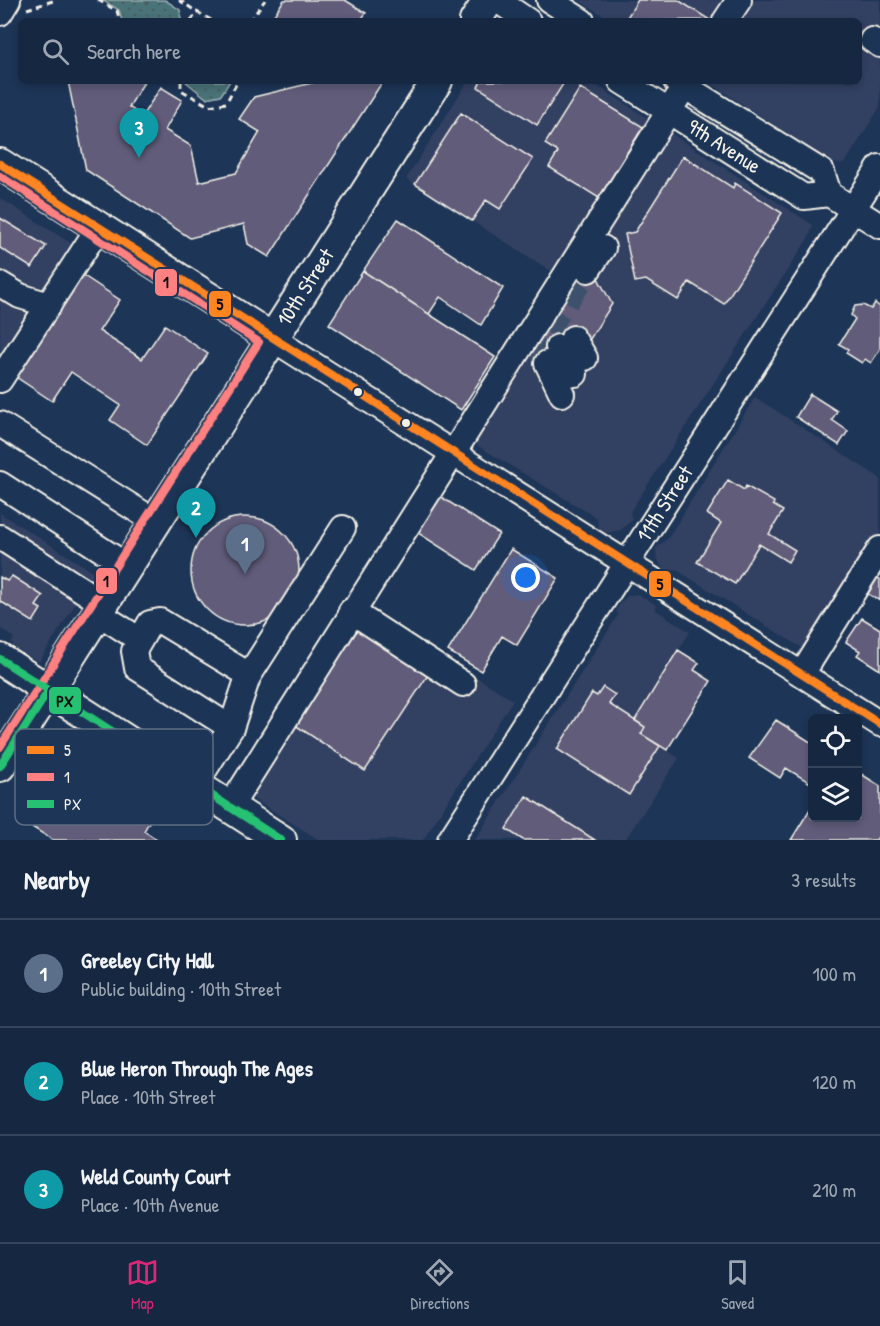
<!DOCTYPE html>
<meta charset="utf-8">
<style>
body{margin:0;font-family:"Patrick Hand",sans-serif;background:#1f3048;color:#f1f3f6}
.controls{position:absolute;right:18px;bottom:18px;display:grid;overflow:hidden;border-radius:9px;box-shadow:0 3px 9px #0003}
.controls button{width:54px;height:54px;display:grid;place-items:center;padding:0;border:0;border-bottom:2px solid #35445a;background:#162841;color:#f1f3f6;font:30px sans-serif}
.you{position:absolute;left:526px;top:578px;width:21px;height:21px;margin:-15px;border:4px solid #fff;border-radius:50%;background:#1a73e8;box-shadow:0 0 0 9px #1a73e833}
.badge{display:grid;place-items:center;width:39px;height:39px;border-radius:50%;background:#db2777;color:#fff;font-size:20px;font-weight:700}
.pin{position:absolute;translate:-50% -50px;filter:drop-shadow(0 2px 3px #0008)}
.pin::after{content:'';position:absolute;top:32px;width:21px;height:18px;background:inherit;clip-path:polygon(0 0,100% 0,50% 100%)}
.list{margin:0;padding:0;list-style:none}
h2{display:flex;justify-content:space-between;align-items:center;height:78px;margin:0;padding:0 24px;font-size:26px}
h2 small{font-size:20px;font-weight:400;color:#9ea6b1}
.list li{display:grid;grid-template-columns:39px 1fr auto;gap:18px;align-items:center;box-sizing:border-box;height:108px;padding:0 24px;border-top:2px solid #35445a}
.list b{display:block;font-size:22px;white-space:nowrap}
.list p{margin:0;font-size:20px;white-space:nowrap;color:#9ea6b1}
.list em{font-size:20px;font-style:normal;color:#9ea6b1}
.icon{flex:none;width:33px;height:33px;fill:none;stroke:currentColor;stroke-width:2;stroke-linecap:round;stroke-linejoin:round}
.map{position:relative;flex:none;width:880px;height:840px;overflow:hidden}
.search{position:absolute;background:#162841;box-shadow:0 3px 9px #0003;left:18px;right:18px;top:18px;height:66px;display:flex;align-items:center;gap:15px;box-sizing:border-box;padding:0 21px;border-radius:9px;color:#9ea6b1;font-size:22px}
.sheet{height:402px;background:#162841}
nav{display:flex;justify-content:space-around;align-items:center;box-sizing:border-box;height:84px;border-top:2px solid #35445a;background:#162841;font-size:16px;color:#9ea6b1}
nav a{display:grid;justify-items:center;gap:3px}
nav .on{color:#db2777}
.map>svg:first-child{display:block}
</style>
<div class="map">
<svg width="880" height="840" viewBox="0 0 880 840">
<defs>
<pattern id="grass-dots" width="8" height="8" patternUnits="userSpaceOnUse" patternTransform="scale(1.5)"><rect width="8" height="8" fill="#4a7378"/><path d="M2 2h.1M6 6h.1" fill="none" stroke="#495b5c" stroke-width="1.8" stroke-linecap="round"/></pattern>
</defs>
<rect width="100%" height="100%" fill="#1d3557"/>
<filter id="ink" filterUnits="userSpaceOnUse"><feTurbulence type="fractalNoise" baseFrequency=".0167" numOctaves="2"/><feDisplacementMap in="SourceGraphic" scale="12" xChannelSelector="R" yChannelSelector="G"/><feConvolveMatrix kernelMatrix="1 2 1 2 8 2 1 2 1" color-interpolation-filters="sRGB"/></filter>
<g filter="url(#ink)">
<path fill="#314162" d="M578 0H880V107L845 163 840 164 832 163 707 81H859V21H612Z
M468 81H590L813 225 809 237 630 512 632 520 621 530 606 533 598 528 597 518 450 429 595 206 551 271 406 179Z
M0 198 78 248 0 370Z
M755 397 880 478V537L807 651 675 569 669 572 662 568 656 555V548L668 538Z
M0 513 95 573 39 662 12 646 13 637 0 628Z
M638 594 655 604 656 610 690 632 635 720 645 727 641 734 679 758 625 840H475L618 615 616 611 621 602 629 595Z
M347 596 513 700 423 840H319L228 783Z"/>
<path fill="url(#grass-dots)" stroke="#9fb2b0" stroke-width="1.5" d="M102 0H165L180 10 181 20 122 21 119 10Z
M185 81H230L221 95 206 98Z"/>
<path fill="#605c7a" stroke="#f4f1e8" stroke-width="1.5" d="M284 0H345L366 13 360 21H270Z
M638 0H678L710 20 630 21 626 19Z
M68 81H142L144 82 129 107 142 116 161 87 182 100 165 130 191 146 199 182 236 173 260 132 239 119 254 97 320 81H383L269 257 248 244 244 224 190 238 86 170Z
M481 81H565L537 125 478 87Z
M580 88 643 127 599 198 549 167 558 152 545 144Z
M461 113 533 159 500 209 486 200 472 221 415 184Z
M683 156 733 188 735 183 782 213 724 304 689 282 678 300 646 280 635 282 625 234 635 232Z
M0 218 46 246 32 268 0 248Z
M398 219 503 288 481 325 440 297 429 314 363 271Z
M574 270 594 271 612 304 590 339 565 337 547 363 535 361 526 344Z
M363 271 495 357 461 410 329 324Z
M81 274 120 300 99 331 142 359 165 325 208 354 147 445 110 420 120 405 71 372 52 401 13 375Z
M875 303 880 307V349L871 363 865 359 862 363 846 353 848 349 839 344 855 319 851 315 855 306 863 305 871 309Z
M810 394 837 411 832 420 848 431 839 445 796 417Z
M728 480 744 490 746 486 774 502 773 505 783 511 769 534 795 550 788 562 759 544 735 584 697 562 721 523 707 514Z
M435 493 499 534 476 570 412 529Z
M191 571a54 54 0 1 1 108 0a54 54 0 1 1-108 0Z
M511 549 558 578 517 645 502 636 481 671 448 651Z
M12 576 43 596 36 606 41 609 33 622 0 601V577L7 581Z
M877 578 880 579V601L868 594Z
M862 618 880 629V670L857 655 860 651 846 642Z
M358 629 428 675 365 771 295 725Z
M678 650 699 663 694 670 711 681 667 750 641 734 645 727 635 720Z
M603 687 615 695 609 704 645 727 641 734 660 746 629 795 557 749 592 693 597 696Z
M776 720 812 743V784L786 768 780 778 749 758Z
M56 759 152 817 144 831 158 840H53L19 819Z
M858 772 880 786V834L876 840H791L812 806V818H858Z
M526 796 595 840H523L506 829Z"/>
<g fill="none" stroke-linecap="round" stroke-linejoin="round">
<path stroke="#3d516d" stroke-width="24" stroke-dasharray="24 12" stroke-linecap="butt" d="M547 363 538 343 588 270"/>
<defs>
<g id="minor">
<path d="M497 0 528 21"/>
<path d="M549 0 582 21"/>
<path d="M0 13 8 0"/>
<path d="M725 21 739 0"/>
<path d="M872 40 880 45"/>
<path id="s1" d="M621 81 804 197 829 194"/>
<path d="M676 81 822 172 829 194 880 226"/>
<path d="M588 270 603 248"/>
<path d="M0 284 20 296 49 305"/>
<path d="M573 338 585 358"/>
<path d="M273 339 880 724"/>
<path d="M558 347 575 374"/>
<path d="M547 363 562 394"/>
<path d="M0 380 99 227"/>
<path d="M0 424 156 522"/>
<path d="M0 484 127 566"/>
<path d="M0 537 104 604"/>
<path d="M351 611 463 684"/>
<path d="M98 613 140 640"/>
<path d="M802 674 880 549"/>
<path d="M231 728 137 668 134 651 150 623 160 621 249 675"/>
<path d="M195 785 231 728 248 677 343 528"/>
<path d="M230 807 688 81"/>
<path id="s2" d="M450 840 880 167"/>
</g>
<g id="major">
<path d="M475 21 489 0"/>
<path d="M0 164 273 339"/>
<path d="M0 659 281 840"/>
<path id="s3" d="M0 766 437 81"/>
</g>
</defs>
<use href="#minor" stroke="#f4f1e8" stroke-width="28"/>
<use href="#major" stroke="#f4f1e8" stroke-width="34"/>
<path stroke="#f4f1e8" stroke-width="3" stroke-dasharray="6 4.5" stroke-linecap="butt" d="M98 0 117 11 120 21
M179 0 197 12
M27 9 56 0
M191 21 197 12 213 21
M250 21 265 0
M181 81V90L209 106 226 103 238 81"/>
<use href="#minor" stroke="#1d3557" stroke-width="24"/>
<use href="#major" stroke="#1d3557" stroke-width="30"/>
<defs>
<path id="bus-1" d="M0 164 880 724"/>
<path id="bus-2" d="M0 176 259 342 0 747"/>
<path id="bus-3" d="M0 659 281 840
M0 766 49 690"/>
</defs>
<use href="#bus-1" stroke="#1d3557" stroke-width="12"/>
<use href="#bus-2" stroke="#1d3557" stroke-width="12"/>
<use href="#bus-3" stroke="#1d3557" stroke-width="12"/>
<use href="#bus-1" stroke="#ff8420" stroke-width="8"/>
<use href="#bus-2" stroke="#ff8080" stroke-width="8"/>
<use href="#bus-3" stroke="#26c172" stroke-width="8"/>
</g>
</g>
<g fill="#f4f1e8" stroke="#1d3557" stroke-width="2">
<circle cx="358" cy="392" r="5"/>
<circle cx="406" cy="423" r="5"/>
</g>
<g text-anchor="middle" stroke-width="4.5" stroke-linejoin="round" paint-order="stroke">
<g font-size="21" fill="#f4f1e8" stroke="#1d3557">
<text dy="7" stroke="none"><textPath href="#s1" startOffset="122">9th Avenue</textPath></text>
<text dy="7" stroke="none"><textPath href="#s3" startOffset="568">10th Street</textPath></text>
<text dy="7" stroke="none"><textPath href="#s2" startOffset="399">11th Street</textPath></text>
</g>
</g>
<rect x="15" y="729" width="198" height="96" rx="9" fill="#1d3557" stroke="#5e6d82" stroke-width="1.5"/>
<rect x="27" y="746" width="27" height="8" fill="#ff8420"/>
<rect x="27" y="773" width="27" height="8" fill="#ff8080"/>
<rect x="27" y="800" width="27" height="8" fill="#26c172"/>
<g font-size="16" fill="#f4f1e8">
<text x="64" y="756">5</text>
<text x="64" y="783">1</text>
<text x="64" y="810">PX</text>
</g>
<g stroke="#1d3557" stroke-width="2">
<rect x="154" y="268" width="24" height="29" rx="6" fill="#ff8080"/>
<rect x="208" y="290" width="24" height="28" rx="6" fill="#ff8420"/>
<rect x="95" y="567" width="23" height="28" rx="6" fill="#ff8080"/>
<rect x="648" y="570" width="24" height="28" rx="6" fill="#ff8420"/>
<rect x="48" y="686" width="34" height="29" rx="6" fill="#26c172"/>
</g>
<g font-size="16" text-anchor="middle" font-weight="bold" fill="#111">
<text x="166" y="288">1</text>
<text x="220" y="310">5</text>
<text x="106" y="587">1</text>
<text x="660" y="590">5</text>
<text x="65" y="707">PX</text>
</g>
</svg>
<div class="controls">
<button><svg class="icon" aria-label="locate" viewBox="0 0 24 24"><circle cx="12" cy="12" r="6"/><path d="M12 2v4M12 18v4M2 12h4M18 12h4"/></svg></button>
<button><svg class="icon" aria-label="layers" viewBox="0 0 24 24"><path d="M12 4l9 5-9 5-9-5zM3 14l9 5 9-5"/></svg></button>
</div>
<div class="you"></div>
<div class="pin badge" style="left:245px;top:574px;background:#5c6f8a">1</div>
<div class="pin badge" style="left:196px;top:538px;background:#0f9aa8">2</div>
<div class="pin badge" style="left:139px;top:158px;background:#0f9aa8">3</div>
<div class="search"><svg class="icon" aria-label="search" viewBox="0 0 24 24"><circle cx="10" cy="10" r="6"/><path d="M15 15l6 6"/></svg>Search here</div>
</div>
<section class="sheet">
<h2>Nearby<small>3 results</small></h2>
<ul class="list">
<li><span class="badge" style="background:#5c6f8a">1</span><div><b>Greeley City Hall</b><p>Public building · 10th Street</p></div><em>100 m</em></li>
<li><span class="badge" style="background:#0f9aa8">2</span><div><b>Blue Heron Through The Ages</b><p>Place · 10th Street</p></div><em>120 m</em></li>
<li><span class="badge" style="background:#0f9aa8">3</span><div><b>Weld County Court</b><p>Place · 10th Avenue</p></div><em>210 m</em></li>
</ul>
</section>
<nav>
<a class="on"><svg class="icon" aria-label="map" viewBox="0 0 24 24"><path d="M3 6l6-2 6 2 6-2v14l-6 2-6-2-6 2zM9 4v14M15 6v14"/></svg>Map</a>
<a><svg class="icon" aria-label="directions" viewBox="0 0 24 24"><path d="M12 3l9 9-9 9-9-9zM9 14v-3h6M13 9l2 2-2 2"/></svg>Directions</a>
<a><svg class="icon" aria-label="saved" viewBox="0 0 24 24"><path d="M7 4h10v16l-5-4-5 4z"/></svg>Saved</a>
</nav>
